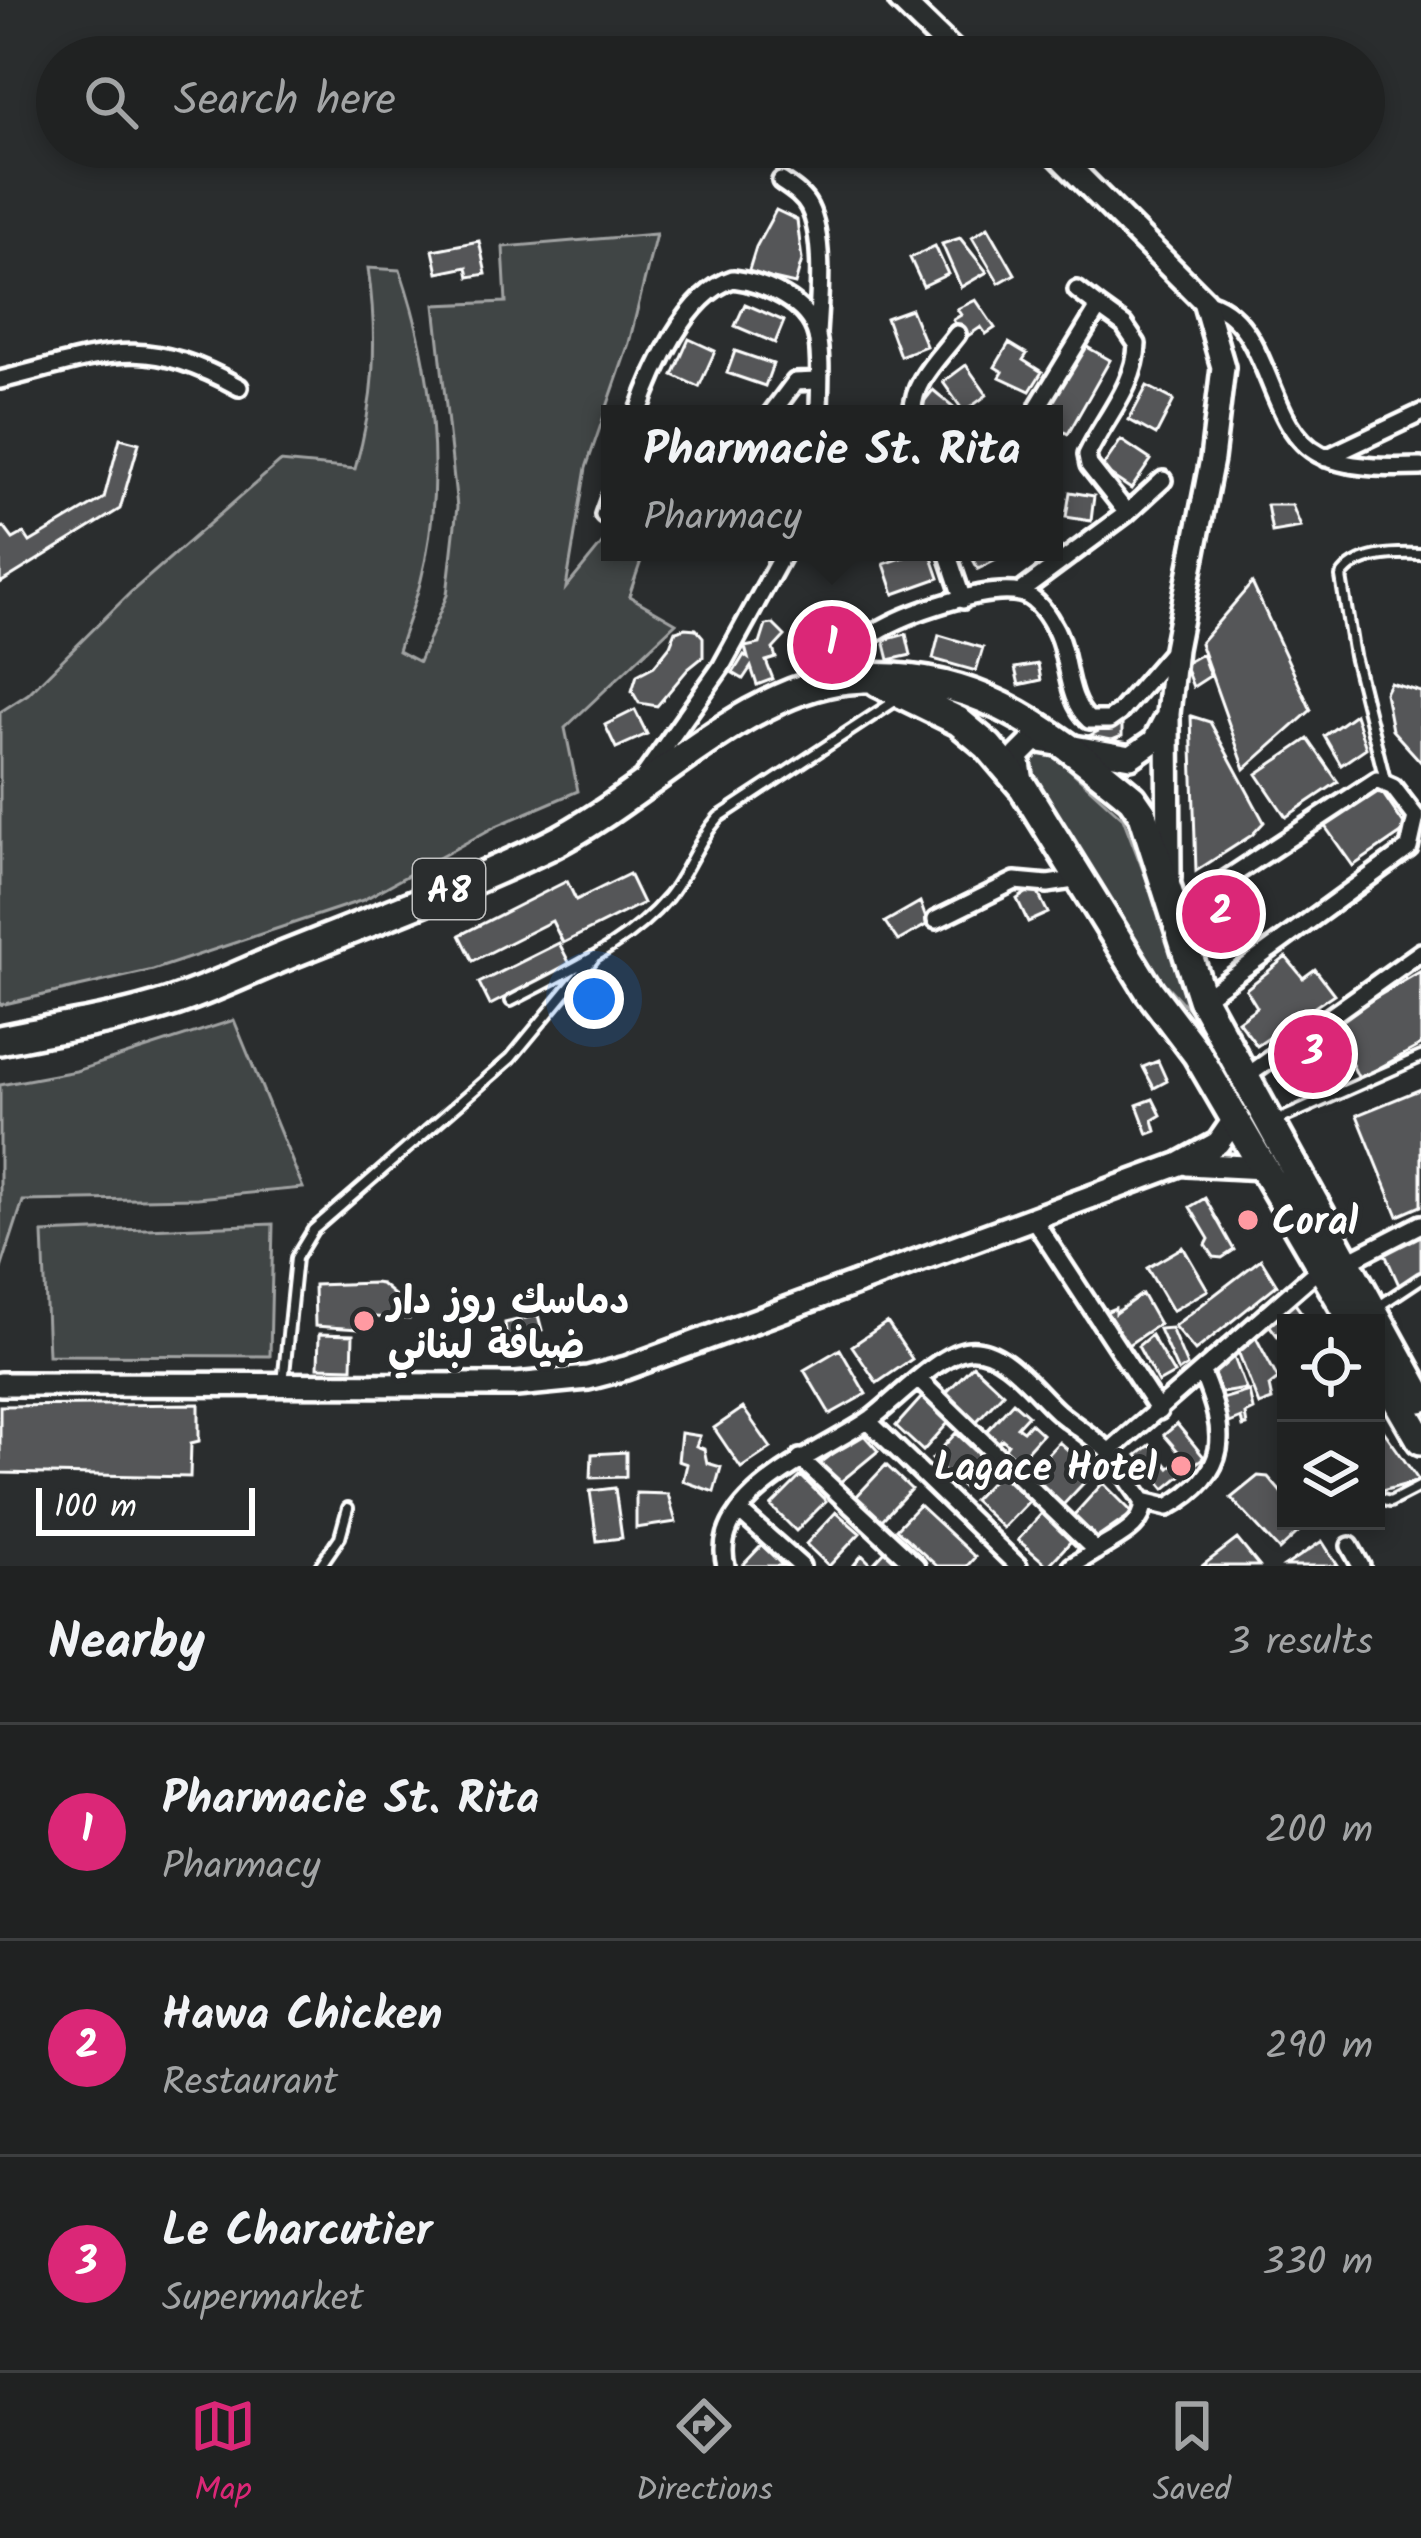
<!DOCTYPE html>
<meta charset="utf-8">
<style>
body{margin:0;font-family:Kalam,"Playpen Sans Arabic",sans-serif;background:#2d2f2f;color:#f1f3f6}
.controls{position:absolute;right:36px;bottom:36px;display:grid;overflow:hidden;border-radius:0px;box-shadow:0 6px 18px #0003}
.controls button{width:108px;height:108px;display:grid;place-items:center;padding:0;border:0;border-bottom:3px solid #3d3f40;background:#202222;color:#f1f3f6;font:60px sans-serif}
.scale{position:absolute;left:36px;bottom:30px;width:219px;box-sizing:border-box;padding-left:12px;border:6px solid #fff;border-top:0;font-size:33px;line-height:42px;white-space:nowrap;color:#fff;-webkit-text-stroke:9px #2a2d2e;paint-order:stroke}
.you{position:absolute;left:594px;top:999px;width:42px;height:42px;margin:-30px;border:9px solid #fff;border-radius:50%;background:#1a73e8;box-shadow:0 0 0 18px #1a73e833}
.badge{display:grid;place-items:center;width:78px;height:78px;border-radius:50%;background:#db2777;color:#fff;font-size:39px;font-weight:700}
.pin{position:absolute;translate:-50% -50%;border:6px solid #fff;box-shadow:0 3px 12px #0006}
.popup{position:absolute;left:601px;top:405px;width:462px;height:156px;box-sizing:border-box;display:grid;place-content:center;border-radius:0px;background:#202222;filter:drop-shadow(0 3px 9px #0005);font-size:39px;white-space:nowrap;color:#a2a4a5}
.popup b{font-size:45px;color:#f1f3f6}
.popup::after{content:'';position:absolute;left:50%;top:100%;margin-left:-24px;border:24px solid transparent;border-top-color:#202222}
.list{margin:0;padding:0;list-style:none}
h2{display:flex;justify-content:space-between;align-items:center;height:156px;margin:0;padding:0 48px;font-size:51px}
h2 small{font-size:39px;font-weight:400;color:#a2a4a5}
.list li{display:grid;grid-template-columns:78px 1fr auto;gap:36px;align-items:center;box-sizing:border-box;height:216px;padding:0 48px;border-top:3px solid #3d3f40}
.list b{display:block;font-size:45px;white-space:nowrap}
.list p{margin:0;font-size:39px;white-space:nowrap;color:#a2a4a5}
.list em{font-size:39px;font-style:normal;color:#a2a4a5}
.icon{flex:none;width:66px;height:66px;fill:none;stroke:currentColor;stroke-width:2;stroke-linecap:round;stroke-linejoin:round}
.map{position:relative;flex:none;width:1421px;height:1566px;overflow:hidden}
.search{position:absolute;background:#202222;box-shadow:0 6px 18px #0003;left:36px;right:36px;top:36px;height:132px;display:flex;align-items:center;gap:30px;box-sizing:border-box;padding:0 42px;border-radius:66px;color:#a2a4a5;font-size:45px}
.sheet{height:804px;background:#202222}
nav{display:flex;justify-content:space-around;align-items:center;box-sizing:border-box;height:168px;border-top:3px solid #3d3f40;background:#202222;font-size:33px;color:#a2a4a5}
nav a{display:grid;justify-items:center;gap:6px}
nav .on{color:#db2777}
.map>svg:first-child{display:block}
</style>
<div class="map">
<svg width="1421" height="1566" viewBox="0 0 1421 1566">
<rect width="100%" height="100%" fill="#2a2d2e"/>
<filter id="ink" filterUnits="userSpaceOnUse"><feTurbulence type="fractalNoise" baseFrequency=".00833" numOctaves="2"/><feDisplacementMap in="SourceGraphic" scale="24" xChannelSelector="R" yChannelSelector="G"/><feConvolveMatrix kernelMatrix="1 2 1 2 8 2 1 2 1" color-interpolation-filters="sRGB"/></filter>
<g filter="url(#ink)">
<path fill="#414445" stroke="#a0a2a2" stroke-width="3" d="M656 234 629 343 586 468 566 588 610 534V552H644L629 596 676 623 565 728 578 791 496 826 363 900 153 970 0 1005V712L28 694 131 592 280 462 355 469C375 401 378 338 368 268L400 270C433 367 446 480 421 580 415 604 405 628 398 651L419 662 447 595 457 507 435 305 506 302 503 247Z
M1047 749 1123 818 1202 1024 1145 962 1024 764 1026 754Z
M234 1020 303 1188 197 1198 23 1201 0 1272V1085L76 1071Z
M273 1224 270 1356 48 1355 43 1233Z"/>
<path fill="#555758" stroke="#fff" stroke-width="3" d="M776 210 797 220 802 260 795 284 748 273 756 247Z
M988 227 1015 274 999 283 972 237Z
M960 238 987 272 961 287 942 244Z
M479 241 486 274 469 277 467 267 438 273 433 250Z
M935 246 948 274 923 286 910 258Z
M976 300 995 328 986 334 981 327 965 338 953 320 961 315 957 309Z
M745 304 784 321 775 343 735 326Z
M911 309 926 346 900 356 886 318Z
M689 339 715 351 699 387 673 375Z
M1009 343 1027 354 1023 360 1042 372 1030 391 1000 377 1003 372 995 367Z
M1080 343 1110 360 1068 434 1054 426V414H1040Z
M735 351 773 364 765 386 727 373Z
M966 365 987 395 964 412 943 382Z
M1147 386 1174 400 1156 435 1129 420Z
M933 390 961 413 924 414 918 409Z
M120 438 139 443 120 509 0 583V528L4 527 13 539 24 533 30 542 104 498Z
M1121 440 1151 460 1131 489 1101 469Z
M1070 492 1094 496 1091 521 1066 517Z
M1267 505H1292L1301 527 1272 532Z
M919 552H930L939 578 894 594 884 564Z
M969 552H1010V553L978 569Z
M1252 583 1311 710 1245 769 1200 643Z
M773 624 785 636 773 649 776 658 766 661 773 679 757 685 751 667 743 679 733 673 744 655 748 658 745 647 760 644 766 625Z
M685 628 696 629 703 637V657L688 669 657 706 639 703 632 691 637 675 654 666 670 646 676 631Z
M906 634 911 655 889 660 884 640Z
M939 635 983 648 976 671 933 659Z
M1202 654 1210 676 1193 687 1184 664Z
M1038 664 1041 680 1019 685 1015 668Z
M1390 683 1421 692V762L1392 730 1385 693Z
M635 710 647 734 616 748 605 725Z
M1355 714 1366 748 1341 765 1324 736Z
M1191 716 1210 722 1264 822 1252 835 1196 871Z
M1122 719V736L1098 746 1083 739Z
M1308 739 1338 782 1286 817 1257 774Z
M1379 788 1407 829 1353 866 1324 825Z
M629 874 643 903 563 943 552 921 473 961 460 935 567 881 576 900Z
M1244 880 1262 914 1257 931 1221 955 1196 915Z
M1035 887 1048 913 1028 922 1017 899Z
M920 902 928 924 898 941 885 922Z
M559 943 570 964 490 1005 479 983Z
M1286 957 1303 978 1315 969 1334 994 1257 1046 1238 1021 1257 1007 1246 989Z
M1421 971V1045L1359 1079 1332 1023Z
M1158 1061 1167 1081 1154 1088 1143 1067Z
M1421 1089V1206L1398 1216 1357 1115Z
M1153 1099 1161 1115 1153 1120 1156 1131 1148 1134 1137 1105Z
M1205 1198 1234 1250 1222 1258 1214 1257 1206 1245 1209 1239 1190 1207Z
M1421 1233V1272L1399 1285 1385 1254Z
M1183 1247 1208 1290 1172 1311 1147 1268Z
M1261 1259 1277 1285 1195 1351 1174 1326Z
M374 1283 381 1284 410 1308 409 1319 357 1316 358 1329 315 1326 314 1285Z
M1142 1294 1159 1324 1122 1349 1100 1314 1115 1308V1313Z
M1293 1301 1309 1323H1286V1347L1266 1321Z
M538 1315 542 1330 507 1341 505 1323Z
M887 1322 912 1359 877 1383 852 1346Z
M1171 1328 1187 1366 1178 1372 1159 1329Z
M1253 1332 1278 1379 1269 1386 1272 1400 1259 1405 1236 1346Z
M319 1334 353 1335 352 1368 318 1367Z
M1151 1335 1174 1374 1158 1383 1138 1346Z
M840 1349 866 1394 830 1414 804 1370Z
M1232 1352 1246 1389 1221 1393 1213 1372Z
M973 1365 1003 1393 975 1423 945 1394Z
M1249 1391 1253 1410 1245 1414 1247 1426 1243 1427 1241 1418 1222 1426 1215 1401Z
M922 1397 949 1422 923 1451 896 1426Z
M1013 1402 1028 1415 1017 1427 1023 1431 1030 1423 1042 1434 1016 1463 1003 1451 1008 1444 1002 1439 996 1445 984 1434Z
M199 1404V1441L191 1443 190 1477 0 1473V1406Z
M743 1408 771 1448 741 1468 714 1428Z
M1376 1420 1419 1481 1378 1492 1376 1489Z
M1177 1424 1204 1457 1165 1489 1137 1455 1150 1445 1169 1468 1182 1456 1164 1435Z
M861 1432 878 1451 838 1484 818 1465Z
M681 1433 700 1436 696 1446 704 1449 707 1463 721 1467 714 1492 683 1481 687 1464 678 1461Z
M956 1433 988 1463 965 1489 932 1459Z
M1059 1442 1093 1473 1063 1505 1029 1474Z
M626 1452V1477L591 1478 592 1454Z
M886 1465 911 1489 880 1522 855 1498Z
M999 1473 1029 1501 1003 1528 973 1500Z
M801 1476 826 1501 796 1531 771 1506Z
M1258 1476 1268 1477 1286 1498V1521L1308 1523 1279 1550 1231 1498Z
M1103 1483 1133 1513 1097 1538 1072 1517Z
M615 1488 622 1538 597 1541 590 1491Z
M636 1493 668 1494 676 1522 636 1528Z
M919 1505 975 1557 967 1566H937L896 1529Z
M836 1512 860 1533 829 1566 806 1544Z
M1042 1513 1072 1540 1048 1566 1018 1540Z
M1237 1539 1259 1566H1202Z
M1322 1541 1338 1566H1285Z
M762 1545 783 1566H742Z
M886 1550 904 1566H853L862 1555 872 1565Z"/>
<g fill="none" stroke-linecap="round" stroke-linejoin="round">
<defs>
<path id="lane" d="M1385 780 1354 656 1341 577C1356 553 1395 553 1421 554
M511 1001C567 971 626 947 668 897 688 872 697 841 719 817L895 701
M1274 1122 1421 1057
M1379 1306 1421 1278
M283 1383 296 1258 313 1230 511 1058 593 959
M1376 1498 1390 1502 1421 1486
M320 1566 340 1537 348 1508"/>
<path id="street" d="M781 181C791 188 803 195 809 207 825 239 819 299 817 334
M1077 290 1099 307
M1204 301C1272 317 1264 426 1319 454 1346 469 1390 468 1421 467
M0 380C102 355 139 332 239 387
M1039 405 1099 307 1124 325 1137 344C1136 385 1104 419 1087 455L1089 465 1127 513
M638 414C653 371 686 294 733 279 764 283 809 302 817 336 822 359 819 390 819 414
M771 414 795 382 817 381
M913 414C911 382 939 358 957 334
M1326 458 1421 413
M604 515 610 498
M947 552 963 600
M1019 593 1127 513 1163 480
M819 682C837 665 855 645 876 632 907 613 984 586 1020 593 1036 597 1046 612 1053 625 1070 653 1064 698 1089 720H1109L1119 713 1173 651
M646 773 721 667 784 552
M1175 913 1377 780 1393 787 1416 817 1409 848 1202 999
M936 920 1015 881 1048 884 1080 879
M1247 1076 1421 952
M1034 1220 1159 1411
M1347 1262 1421 1224
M919 1380 1096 1551C1115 1538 1146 1527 1143 1501
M868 1421 1018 1566
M1109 1452 1143 1501 1168 1507C1231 1472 1227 1433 1202 1373
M800 1458 916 1566
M740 1512 801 1566
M1350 1546 1361 1566
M726 1566C707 1495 827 1450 872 1418 896 1400 941 1352 969 1350 1004 1347 1035 1392 1058 1412 1075 1426 1093 1437 1109 1452L1321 1267
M1072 1566 1096 1551"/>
<path id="secondary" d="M900 0 959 57
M1050 147 1204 301 1223 367 1212 459 1175 649 1168 714 1169 878
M1022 782 1018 756 1034 740 1131 757 1154 741 1165 720
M1187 1164 1264 1168
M0 1384 516 1385 588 1378 626 1368 1180 1164 1218 1143 1236 1117"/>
<path id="highway" d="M878 682 958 721 988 746 1023 787 1150 992 1197 1054 1354 1323
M0 1040C56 1028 115 1021 169 1003 210 990 248 971 287 955 374 920 463 887 548 846 643 800 744 689 848 679 969 667 1044 725 1132 798L1143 814 1202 999 1421 1398
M1376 1362 1421 1440"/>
</defs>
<use href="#lane" stroke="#fff" stroke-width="16"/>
<use href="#street" stroke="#fff" stroke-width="24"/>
<use href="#secondary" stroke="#fff" stroke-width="30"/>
<use href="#highway" stroke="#fff" stroke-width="36"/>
<use href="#lane" stroke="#2a2d2e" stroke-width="8"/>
<use href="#street" stroke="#2a2d2e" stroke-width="15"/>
<use href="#secondary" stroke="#2a2d2e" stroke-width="21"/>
<use href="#highway" stroke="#2a2d2e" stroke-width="27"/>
</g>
</g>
<g fill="#ff9aa2" stroke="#2a2d2e" stroke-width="4.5">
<circle cx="1248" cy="1220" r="12"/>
<circle cx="364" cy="1321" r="12"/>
<circle cx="1181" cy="1466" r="12"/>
</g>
<g text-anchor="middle" stroke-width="10" stroke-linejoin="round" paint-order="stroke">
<rect fill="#2a2d2e" stroke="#bfc0c0" stroke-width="3" x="413" y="859" width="72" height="60" rx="9"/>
<g font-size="36" font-weight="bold" fill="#fff">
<text x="449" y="902">A8</text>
</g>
<g font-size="39" font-weight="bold" fill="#fff" stroke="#2a2d2e" text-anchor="start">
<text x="1272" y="1234">Coral</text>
<text x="388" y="1313">دماسك روز دار<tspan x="388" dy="45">ضيافة لبناني</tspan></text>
<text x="1157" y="1480" text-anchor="end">Lagace Hotel</text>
</g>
</g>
</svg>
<div class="controls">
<button><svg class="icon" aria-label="locate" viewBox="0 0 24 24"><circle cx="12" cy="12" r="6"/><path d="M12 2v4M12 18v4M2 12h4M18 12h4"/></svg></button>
<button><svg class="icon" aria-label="layers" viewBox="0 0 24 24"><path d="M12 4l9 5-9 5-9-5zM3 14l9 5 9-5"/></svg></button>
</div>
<div class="scale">100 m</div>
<div class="you"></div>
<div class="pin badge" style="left:832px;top:645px">1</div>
<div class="popup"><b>Pharmacie St. Rita</b>Pharmacy</div>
<div class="pin badge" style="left:1221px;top:914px">2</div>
<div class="pin badge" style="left:1313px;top:1054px">3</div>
<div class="search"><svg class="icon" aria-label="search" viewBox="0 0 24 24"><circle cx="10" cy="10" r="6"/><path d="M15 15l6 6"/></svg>Search here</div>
</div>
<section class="sheet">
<h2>Nearby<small>3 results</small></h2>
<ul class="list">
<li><span class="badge">1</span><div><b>Pharmacie St. Rita</b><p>Pharmacy</p></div><em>200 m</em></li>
<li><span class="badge">2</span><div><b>Hawa Chicken</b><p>Restaurant</p></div><em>290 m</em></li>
<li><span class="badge">3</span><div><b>Le Charcutier</b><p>Supermarket</p></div><em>330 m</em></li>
</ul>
</section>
<nav>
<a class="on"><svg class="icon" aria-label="map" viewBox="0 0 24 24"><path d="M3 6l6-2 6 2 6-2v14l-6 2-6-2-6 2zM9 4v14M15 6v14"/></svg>Map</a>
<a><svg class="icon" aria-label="directions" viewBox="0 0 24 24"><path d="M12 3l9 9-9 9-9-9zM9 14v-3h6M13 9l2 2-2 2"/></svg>Directions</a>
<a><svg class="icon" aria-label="saved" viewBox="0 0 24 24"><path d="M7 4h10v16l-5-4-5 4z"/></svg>Saved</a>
</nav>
